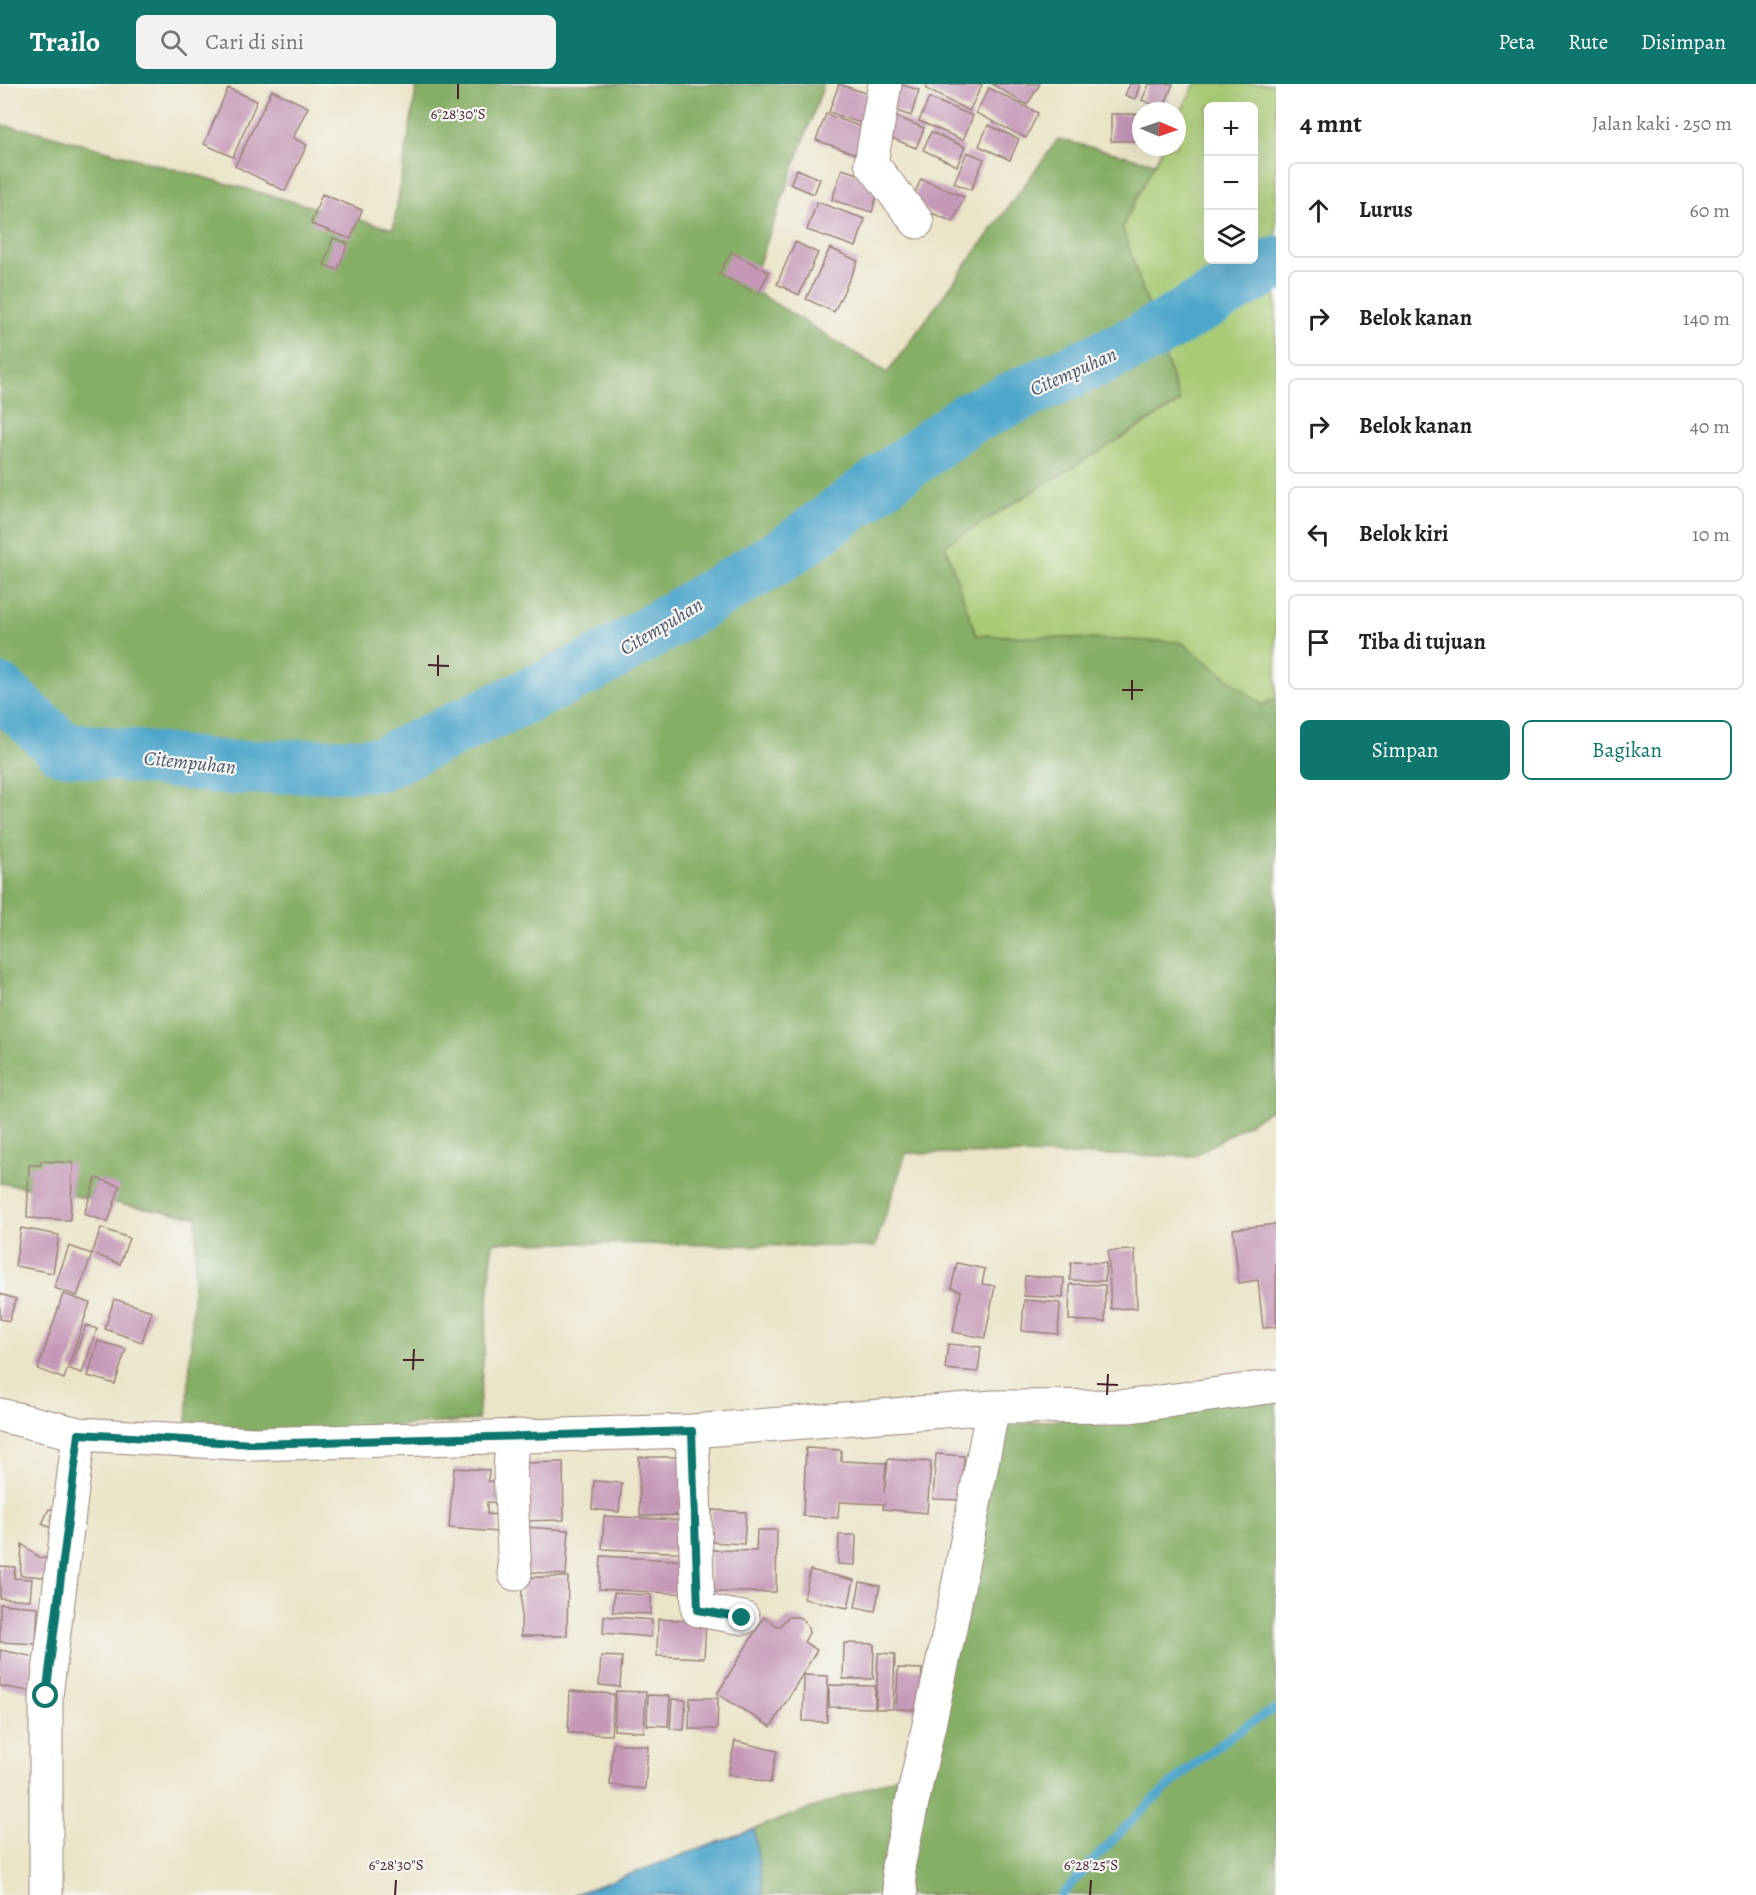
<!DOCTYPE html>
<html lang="id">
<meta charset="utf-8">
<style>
body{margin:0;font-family:Alegreya,serif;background:#f2f2f2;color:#222}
.controls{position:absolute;right:18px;top:18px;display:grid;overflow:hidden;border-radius:9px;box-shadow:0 6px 24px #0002}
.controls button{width:54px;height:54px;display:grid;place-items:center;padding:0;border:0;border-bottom:2px solid #e0e0e0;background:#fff;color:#222;font:30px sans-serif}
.compass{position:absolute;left:1132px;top:18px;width:54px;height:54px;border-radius:50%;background:#fff;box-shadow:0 6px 24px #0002;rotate:92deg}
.stop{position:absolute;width:18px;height:18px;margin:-14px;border:4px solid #0f766e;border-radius:50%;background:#fff}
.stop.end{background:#0f766e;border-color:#fff;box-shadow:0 2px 6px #0008}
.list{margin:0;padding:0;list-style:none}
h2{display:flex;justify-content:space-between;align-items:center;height:78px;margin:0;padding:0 24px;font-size:26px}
h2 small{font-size:20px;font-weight:400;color:#767676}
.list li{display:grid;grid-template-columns:39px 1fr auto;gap:18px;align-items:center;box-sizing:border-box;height:96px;margin:0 12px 12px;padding:0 12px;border:2px solid #e0e0e0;border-radius:9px}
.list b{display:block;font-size:22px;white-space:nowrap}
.list em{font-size:20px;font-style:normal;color:#767676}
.actions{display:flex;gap:12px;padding:18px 24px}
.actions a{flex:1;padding:14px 0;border:2px solid #0f766e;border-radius:9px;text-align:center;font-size:21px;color:#0f766e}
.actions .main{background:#0f766e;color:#fff}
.icon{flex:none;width:33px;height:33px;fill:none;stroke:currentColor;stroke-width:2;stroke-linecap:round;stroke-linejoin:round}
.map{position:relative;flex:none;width:1276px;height:1811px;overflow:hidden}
header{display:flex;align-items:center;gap:36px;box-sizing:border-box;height:84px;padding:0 30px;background:#0f766e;color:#fff}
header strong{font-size:28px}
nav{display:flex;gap:33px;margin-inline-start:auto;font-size:21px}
.search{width:420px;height:54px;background:#f2f2f2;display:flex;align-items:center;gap:15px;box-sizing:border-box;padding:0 21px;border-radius:9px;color:#767676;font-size:22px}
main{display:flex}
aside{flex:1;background:#fff}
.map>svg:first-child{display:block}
</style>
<header>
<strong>Trailo</strong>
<div class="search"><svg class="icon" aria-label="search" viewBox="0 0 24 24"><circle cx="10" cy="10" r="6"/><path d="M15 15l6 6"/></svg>Cari di sini</div>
<nav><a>Peta</a><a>Rute</a><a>Disimpan</a></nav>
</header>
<main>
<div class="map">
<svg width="1276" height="1811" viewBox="0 0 1276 1811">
<rect width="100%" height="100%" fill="#f6f6f2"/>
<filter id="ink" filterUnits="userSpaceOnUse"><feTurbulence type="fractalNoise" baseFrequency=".0167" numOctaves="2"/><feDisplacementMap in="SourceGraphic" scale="12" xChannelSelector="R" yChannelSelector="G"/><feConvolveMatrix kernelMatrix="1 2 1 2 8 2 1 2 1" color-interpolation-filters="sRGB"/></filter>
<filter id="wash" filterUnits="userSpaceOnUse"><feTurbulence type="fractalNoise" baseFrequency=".008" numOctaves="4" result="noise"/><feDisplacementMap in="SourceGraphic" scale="24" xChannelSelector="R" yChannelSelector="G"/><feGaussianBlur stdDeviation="1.35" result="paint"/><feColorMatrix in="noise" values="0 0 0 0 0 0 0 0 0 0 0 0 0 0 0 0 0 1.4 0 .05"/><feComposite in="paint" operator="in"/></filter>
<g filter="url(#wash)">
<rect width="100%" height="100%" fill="#ebe4c7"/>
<path fill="#a8cb74" stroke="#797550" stroke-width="1.5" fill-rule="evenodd" d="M1195 0H1276V615L1262 621 1181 558 975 551 945 460 1180 318 1122 143 1163 63H1177V35ZM1208 22H1254V176H1208Z"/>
<path fill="#86af66" stroke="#686748" stroke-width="1.5" d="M417 0H824L750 204 887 289 1058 55 1155 79 1122 143 1180 318 945 461 976 551 1181 558 1262 621 1276 615V1023L1194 1072 906 1069 875 1163 493 1158 478 1336 186 1357 197 1133 0 1099V41L31 46 393 145Z
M1276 1309V1811H763L754 1745 900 1692 1005 1342Z"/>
<path fill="#4ea6cb" stroke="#4c627b" stroke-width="1.5" d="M754 1745 763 1811H572Z"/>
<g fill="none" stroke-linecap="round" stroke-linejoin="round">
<path stroke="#4ea6cb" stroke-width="9" d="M1062 1811C1111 1756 1162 1703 1222 1659 1240 1646 1256 1634 1276 1625"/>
<path stroke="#4ea6cb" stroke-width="54" d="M0 607 62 664 228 684 380 680 594 581 791 465 967 335 1145 254 1276 179"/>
</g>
<g id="blocks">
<path fill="#c598b8" d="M839 0 877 13 866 41 829 28Z
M899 0 919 6 911 32 891 25Z
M928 0H980L982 1 969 27 926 5Z
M992 0H1040L1027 21Z
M1130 0H1140L1135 15 1125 11Z
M1149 0H1173L1163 25 1142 16Z
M228 4 257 17 233 73 204 60Z
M989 4 1038 29 1026 54 976 29Z
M272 6 308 23 293 54 307 61 285 107 235 82Z
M929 14 973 32 963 56 919 37Z
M888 29 924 44 916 64 879 49Z
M826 30 873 47 864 73 816 56Z
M1111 30H1141V57H1111Z
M988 41 1019 55 1010 76 979 62Z
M931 48 965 63 957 82 923 66Z
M967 68 984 75 971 106 954 99Z
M797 85 820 95 814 110 790 100Z
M842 85 881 97 872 128 832 116Z
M921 95 964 113 953 138 910 120Z
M322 110 362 126 351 155 311 140Z
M817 118 865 135 856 163 807 146Z
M333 154 348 159 338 186 324 181Z
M795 158 818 169 799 211 777 200Z
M830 164 858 177 834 228 806 215Z
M731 168 769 188 758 210 719 190Z
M41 1077 73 1079 70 1136 27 1134 29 1081H41Z
M96 1094 120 1102 108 1138 84 1130Z
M1276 1140V1243L1263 1244 1258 1196 1239 1199 1233 1145Z
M21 1144 59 1151 53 1189 15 1182Z
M101 1144 129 1154 120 1180 92 1169Z
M69 1162 92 1170 77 1212 54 1204Z
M1135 1166 1137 1224 1111 1225 1108 1167Z
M1071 1178 1106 1179 1105 1197 1070 1196Z
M957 1179 985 1185 982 1200 995 1202 985 1254 953 1248 961 1207 951 1204Z
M1025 1192 1064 1194 1063 1214 1024 1212Z
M1070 1200 1105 1201V1238L1069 1236Z
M0 1210 16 1215 9 1237 0 1235Z
M63 1210 90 1219 64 1295 38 1285Z
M114 1215 152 1227 142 1258 105 1245Z
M1024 1216 1060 1219 1058 1250 1022 1247Z
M86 1241 97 1245 82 1289 70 1285Z
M98 1257 126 1265 115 1300 88 1292Z
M948 1260 981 1263 978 1288 945 1285Z
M806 1364 841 1366V1377L886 1379 884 1409 888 1375 931 1378 927 1429 883 1425 884 1420 839 1418 838 1434 803 1432Z
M936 1370 964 1372 962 1416 933 1415Z
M639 1373H687L688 1431 640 1432Z
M563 1378 564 1436 520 1437 519 1379Z
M454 1384 489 1386 488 1397 501 1398 499 1419 487 1418V1430L498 1431 497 1448 449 1444Z
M594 1397 622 1399 619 1428 592 1425Z
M49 1425 62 1426 60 1448 42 1440Z
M712 1426 746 1428 744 1460 710 1458Z
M604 1432 693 1437 692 1469 602 1465Z
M523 1443 569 1446 566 1491 520 1487Z
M757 1446H777L776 1508H710V1466L756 1467Z
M839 1451H856L855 1481 838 1480Z
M22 1460 40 1474 57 1475 56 1494 20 1491Z
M601 1472 690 1477 688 1510 599 1505Z
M0 1482 15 1483 14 1494 32 1495 30 1516 0 1514Z
M810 1486 854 1496 848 1524 804 1515Z
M522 1493H568L567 1552H521Z
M860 1498 880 1502 875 1527 855 1523Z
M614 1509 651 1511V1530L613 1528Z
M0 1520 38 1523 36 1560 0 1558Z
M604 1532 652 1536 651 1553 603 1549Z
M764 1533 779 1543 788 1533H798L803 1535 808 1544 809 1549 804 1558 817 1566 771 1643 717 1610Z
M658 1535 706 1538 704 1574 657 1572Z
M844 1559 874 1560 873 1595H843Z
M0 1566 40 1574 34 1608 0 1602Z
M878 1569 895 1570 893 1625H876Z
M601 1572 622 1573 620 1603 599 1601Z
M898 1584 922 1585 919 1626 896 1625Z
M804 1591 828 1592 827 1638 803 1637Z
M829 1601 875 1602V1624L829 1623Z
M570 1607 614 1610 611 1651 568 1649Z
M616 1607 646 1608 644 1648 614 1646Z
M648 1611 670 1612 668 1642 647 1641Z
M690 1614H718L717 1645H689Z
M672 1615 686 1616 684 1646 670 1645Z
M735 1657 777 1667 770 1699 728 1690Z
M613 1659 648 1662 645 1705 610 1701Z"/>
</g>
</g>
<g filter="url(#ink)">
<use href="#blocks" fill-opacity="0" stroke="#9a8279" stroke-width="1.5"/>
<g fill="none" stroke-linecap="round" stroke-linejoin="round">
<defs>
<path id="minor" d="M885 0 871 79 917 138
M0 1331 79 1350 254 1360 692 1347 993 1323 1131 1322 1276 1302
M692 1347 698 1526 743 1534
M512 1354 510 1388 515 1490
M46 1811V1612L79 1350
M901 1811 898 1783 949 1549 993 1323"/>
</defs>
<use href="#minor" stroke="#9a8279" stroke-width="35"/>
<use href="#minor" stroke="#fff" stroke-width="33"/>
</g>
</g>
<g fill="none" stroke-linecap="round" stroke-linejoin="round" filter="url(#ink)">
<path stroke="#0f766e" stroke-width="8" d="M46 1612 79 1350 254 1360 692 1347 698 1526 742 1534"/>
</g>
<path fill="none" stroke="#4a1f2b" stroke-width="2" d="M458 15V0M428 581 449 582M438 592V571M1122 606H1143M1132 616V596M403 1276H424M413 1286 414 1265M1097 1300 1118 1301M1107 1311 1108 1290M395 1811 396 1796M1090 1811 1091 1796"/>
<g text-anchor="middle" stroke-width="4.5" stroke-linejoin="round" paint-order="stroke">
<g font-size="20" font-style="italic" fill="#4c556b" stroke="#f6f6f2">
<text transform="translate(1073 287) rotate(-24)" y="7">Citempuhan</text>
<text transform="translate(661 542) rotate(-31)" y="7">Citempuhan</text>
<text transform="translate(190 678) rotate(6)" y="7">Citempuhan</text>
</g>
</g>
<g font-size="15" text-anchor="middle" fill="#4a1f2b" stroke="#f6f6f2" stroke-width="4.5" stroke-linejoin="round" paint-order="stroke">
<text x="458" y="35">6°28'30"S</text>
<text x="396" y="1786">6°28'30"S</text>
<text x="1091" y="1786">6°28'25"S</text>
</g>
</svg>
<div class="controls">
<button>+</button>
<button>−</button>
<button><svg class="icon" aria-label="layers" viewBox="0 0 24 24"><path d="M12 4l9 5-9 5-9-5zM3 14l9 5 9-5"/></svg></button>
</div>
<svg class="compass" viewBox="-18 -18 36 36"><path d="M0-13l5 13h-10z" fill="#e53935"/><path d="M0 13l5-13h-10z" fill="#767676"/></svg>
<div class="stop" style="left:46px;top:1612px"></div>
<div class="stop end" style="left:742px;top:1534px"></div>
</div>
<aside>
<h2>4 mnt<small>Jalan kaki · 250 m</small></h2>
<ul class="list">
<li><svg class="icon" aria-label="ahead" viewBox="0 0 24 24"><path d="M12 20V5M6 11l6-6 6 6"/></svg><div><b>Lurus</b></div><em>60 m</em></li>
<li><svg class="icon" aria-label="right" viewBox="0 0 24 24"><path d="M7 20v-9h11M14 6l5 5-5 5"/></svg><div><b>Belok kanan</b></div><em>140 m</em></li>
<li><svg class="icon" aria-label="right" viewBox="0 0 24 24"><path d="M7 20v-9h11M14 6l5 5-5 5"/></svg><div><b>Belok kanan</b></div><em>40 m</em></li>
<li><svg class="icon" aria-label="left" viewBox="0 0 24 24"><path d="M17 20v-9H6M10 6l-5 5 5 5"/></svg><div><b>Belok kiri</b></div><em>10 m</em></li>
<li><svg class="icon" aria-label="arrive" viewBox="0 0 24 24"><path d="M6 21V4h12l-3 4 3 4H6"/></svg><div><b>Tiba di tujuan</b></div></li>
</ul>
<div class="actions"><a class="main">Simpan</a><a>Bagikan</a></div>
</aside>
</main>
